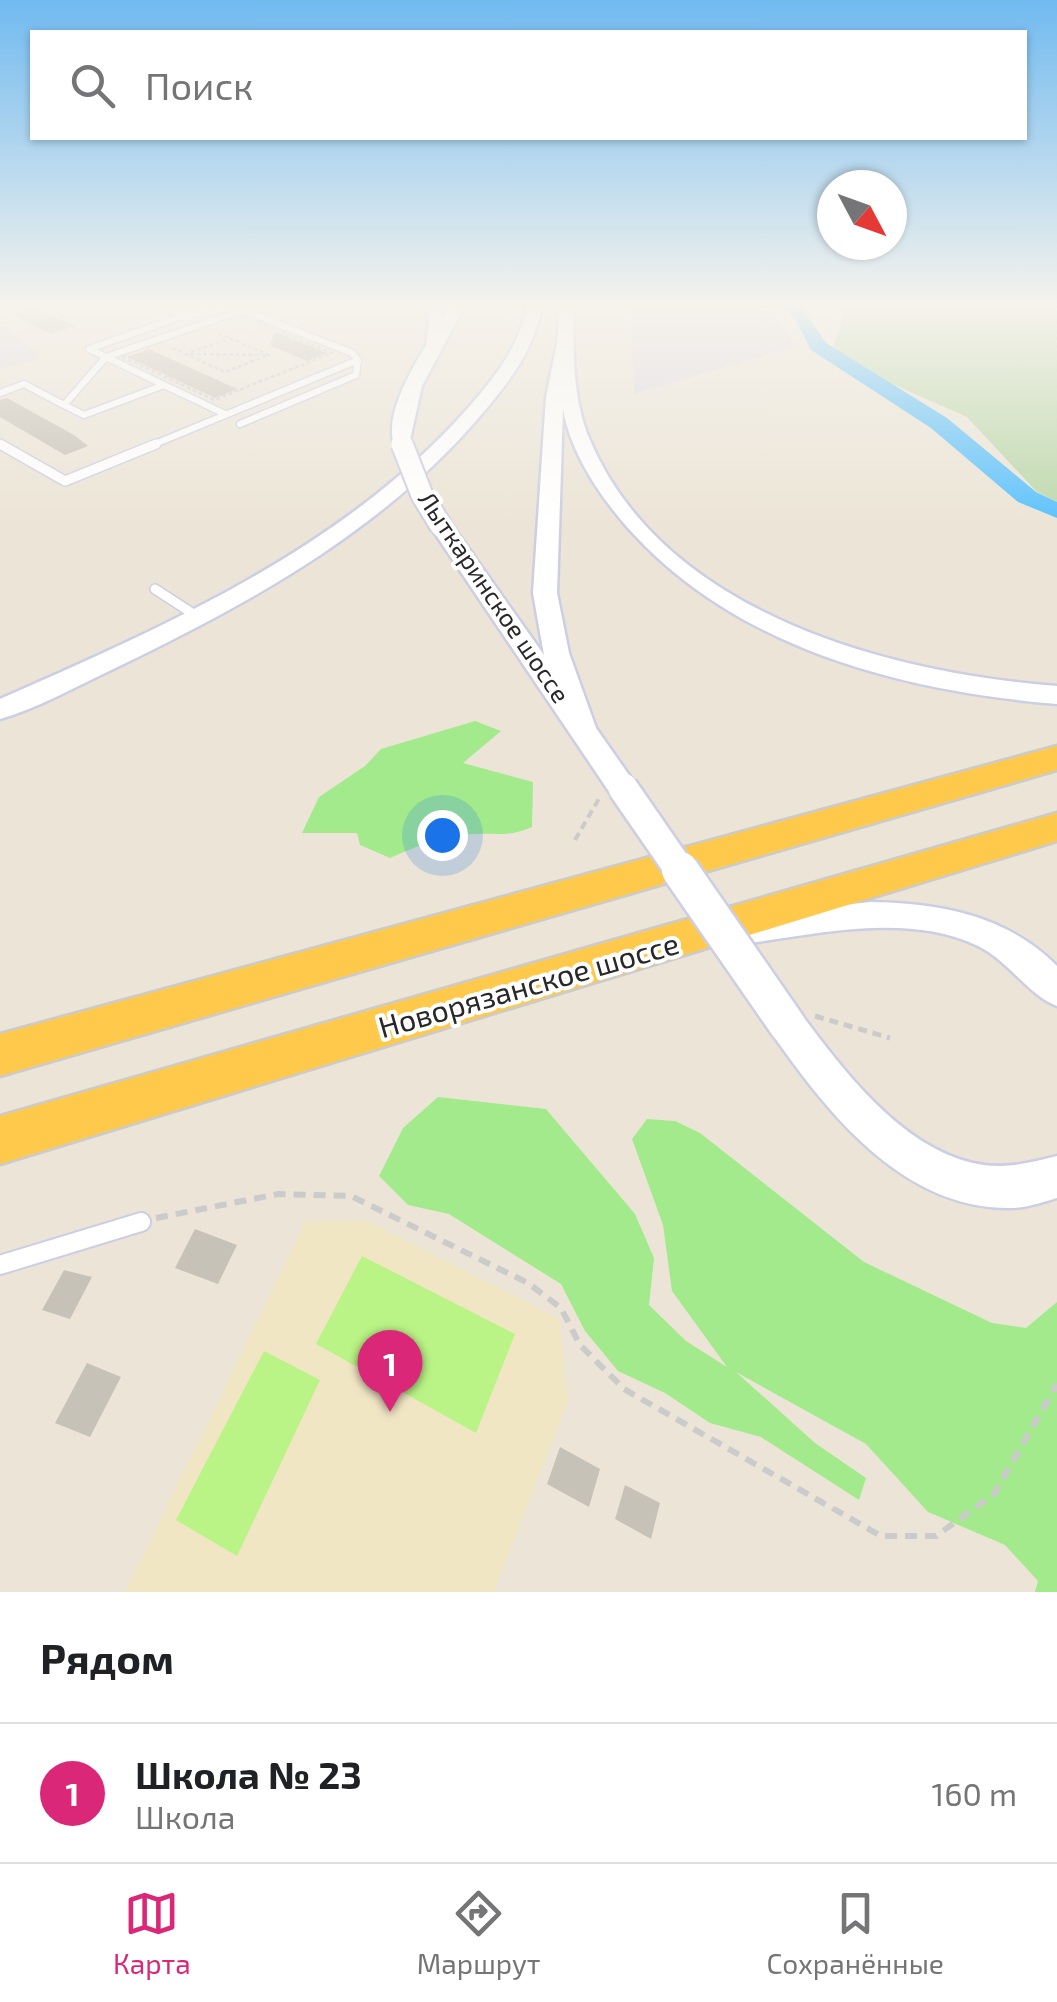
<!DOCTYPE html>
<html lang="ru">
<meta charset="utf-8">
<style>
body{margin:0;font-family:"Exo 2",sans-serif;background:#f2f2f2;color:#202124}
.compass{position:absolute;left:817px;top:170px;width:90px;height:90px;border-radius:50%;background:#fff;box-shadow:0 2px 8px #0004;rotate:131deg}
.you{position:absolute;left:442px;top:835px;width:35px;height:35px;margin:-25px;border:8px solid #fff;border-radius:50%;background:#1a73e8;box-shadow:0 0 0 15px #1a73e833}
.badge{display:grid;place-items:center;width:65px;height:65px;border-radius:50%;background:#db2777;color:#fff;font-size:32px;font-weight:700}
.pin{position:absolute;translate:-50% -82px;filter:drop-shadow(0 2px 5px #0008)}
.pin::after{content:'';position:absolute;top:52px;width:35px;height:30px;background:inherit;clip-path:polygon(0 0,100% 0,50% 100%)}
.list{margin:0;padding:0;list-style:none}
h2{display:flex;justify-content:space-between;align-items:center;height:130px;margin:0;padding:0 40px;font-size:42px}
h2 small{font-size:32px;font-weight:400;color:#757577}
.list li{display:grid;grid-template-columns:65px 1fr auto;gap:30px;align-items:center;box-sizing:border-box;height:140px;padding:0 40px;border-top:2px solid #e0e0e0}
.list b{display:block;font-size:38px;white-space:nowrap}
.list p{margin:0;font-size:32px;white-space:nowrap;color:#757577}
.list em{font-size:32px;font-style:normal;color:#757577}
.icon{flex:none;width:55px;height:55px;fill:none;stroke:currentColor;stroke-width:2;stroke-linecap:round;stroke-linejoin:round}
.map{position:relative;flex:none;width:1057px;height:1592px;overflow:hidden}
.search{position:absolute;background:#fff;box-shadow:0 2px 8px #0004;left:30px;right:30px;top:30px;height:110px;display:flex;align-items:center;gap:25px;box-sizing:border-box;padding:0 35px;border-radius:0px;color:#757577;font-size:38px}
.sheet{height:270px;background:#fff}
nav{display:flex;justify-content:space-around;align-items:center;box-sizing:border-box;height:140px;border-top:2px solid #e0e0e0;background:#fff;font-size:28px;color:#757577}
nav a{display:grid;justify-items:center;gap:5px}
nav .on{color:#db2777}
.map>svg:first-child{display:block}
</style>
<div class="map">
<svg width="1057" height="1592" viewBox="0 0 1057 1592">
<rect width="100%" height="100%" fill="#ece5d7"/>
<path fill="#ddd9e3" d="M645 302H767L796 346 634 394 630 307Z
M6 325 42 358 0 368V326Z"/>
<path fill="#f1e6c4" d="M306 1221H367L559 1318 568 1401 494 1592H125Z"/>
<path fill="#a3ea8c" d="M475 721 501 731 463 763 533 782 532 827C508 837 501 833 476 834 445 834 418 846 390 858L360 845 357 833H302L319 797 365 766 381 749Z
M438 1097 546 1109 635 1214 654 1258 649 1305 686 1341 727 1367 672 1291 663 1225 632 1139 647 1119 675 1121 700 1133 864 1262 992 1323 1026 1328 1057 1302V1592H1035L1038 1581 1005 1545 928 1512 866 1444 736 1372 815 1443 866 1478 859 1500 761 1437 710 1423 665 1393 618 1371 585 1331 561 1284 449 1214 408 1205 379 1176 403 1128Z"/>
<path fill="#bdd8ac" d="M824 302H1057V502L1036 491 967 417 888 382 838 353 833 348 843 316Z"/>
<path fill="#baf386" d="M362 1256 515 1334 476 1433 316 1344Z
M264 1351 320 1380 237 1556 176 1520Z"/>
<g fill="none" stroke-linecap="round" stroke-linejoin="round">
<path fill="#5cc2fc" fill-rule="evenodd" d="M780 302H798L826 343 947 418 1036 492 1057 502V518L1018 502 931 428 811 350 796 321Z"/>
</g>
<path fill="#c7c2b7" d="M37 308 76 326 51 334 12 315Z
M275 332 327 353 307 361 270 345Z
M149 349 237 389 215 398 127 357Z
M7 398 74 435 88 446 65 455 0 417V400Z
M195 1229 237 1245 218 1284 175 1268Z
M64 1270 92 1277 70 1319 42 1310Z
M87 1363 121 1377 90 1437 55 1423Z
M560 1447 600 1469 589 1507 547 1484Z
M625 1485 660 1503 651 1539 615 1519Z"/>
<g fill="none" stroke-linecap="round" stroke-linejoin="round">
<defs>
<path id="service-far2" d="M163 302 160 305 189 317
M224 309 243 310 106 357 89 349 185 315Z
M106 357 164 385 84 415 64 405Z
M164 385 225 414
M0 393 24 384 64 405
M240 424 356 375 358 360
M0 444 4 446
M150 446 358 360 352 353 243 310"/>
<path id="service-far1" d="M0 444 65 481 156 444
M155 589 198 617"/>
<path id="service" d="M0 1265 141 1222"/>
<path id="minor" d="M419 302H431L442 314 435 358 425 355 430 315Z"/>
<path id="secondary" d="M452 302H467L422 386 410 440 401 446 394 444C381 405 433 337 452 302Z
M528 302H542C537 347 509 382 481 415 381 533 243 607 105 673 71 689 36 709 0 719V699C168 625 345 548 469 407 496 376 521 344 528 302Z
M560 302H574C573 346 572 397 589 438 662 613 887 673 1057 686V704C902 691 736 649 628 528 599 495 571 453 563 409L557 593 569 653 596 728 638 788 634 796 623 799 612 796 430 526 433 521H449L544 655 533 593 546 397 557 343Z
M870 902C940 903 1006 915 1057 966V1006C1029 996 1009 961 978 946 909 912 816 934 743 944L731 940 726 930 731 920 743 916Z
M788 1009 801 1014C844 1071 900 1146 973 1163 1002 1170 1029 1163 1057 1156V1198C1043 1202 1026 1208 1012 1208 905 1210 831 1117 775 1038L769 1026 775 1014Z"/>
<path id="trunk" d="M1057 746V770L0 1076V1034Z
M1057 813V841L0 1164V1116Z"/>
</defs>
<use href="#service-far2" stroke="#cccee3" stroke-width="9"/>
<use href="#service-far1" stroke="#cccee3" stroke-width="12"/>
<use href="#service" stroke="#cccee3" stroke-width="22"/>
<use href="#minor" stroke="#cccee3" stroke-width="6"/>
<use href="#secondary" stroke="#cccee3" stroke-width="5"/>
<use href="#trunk" stroke="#cbcbcb" stroke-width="5"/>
<path stroke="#cbcbcb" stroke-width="2.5" stroke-dasharray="4 2.5" stroke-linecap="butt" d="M239 315 332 353 214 400 121 356Z
M173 348 225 372 269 355 217 333
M191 352 229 338
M190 354 266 355"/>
<path stroke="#cbcbcb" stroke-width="4" stroke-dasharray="8 5" stroke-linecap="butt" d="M575 840 600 797"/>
<path stroke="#cbcbcb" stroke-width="5" stroke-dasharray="9 6" stroke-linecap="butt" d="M815 1016 890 1038"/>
<path stroke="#cbcbcb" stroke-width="6" stroke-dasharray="12 8" stroke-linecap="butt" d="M156 1218 278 1194 351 1196 528 1283 561 1308 580 1345 624 1389 881 1536H936L994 1494 1057 1384"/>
<use href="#service-far2" stroke="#fff" stroke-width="6"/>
<use href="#service-far1" stroke="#fff" stroke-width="9"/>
<use href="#service" stroke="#fff" stroke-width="18"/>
<use href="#minor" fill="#fff" fill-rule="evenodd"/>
<use href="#secondary" fill="#fff" fill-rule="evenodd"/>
<use href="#trunk" fill="#ffca4c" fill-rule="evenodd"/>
<defs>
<path id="secondary-bridge-far3" d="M401 440 403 446"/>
<path id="secondary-bridge-far2" d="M402 444 422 495 441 526"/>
<path id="secondary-bridge-far1" d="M623 788 681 872"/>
<path id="secondary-bridge" d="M680 870 788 1026"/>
</defs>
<use href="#secondary-bridge-far3" stroke="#cccee3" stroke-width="19" stroke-linecap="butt"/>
<use href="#secondary-bridge-far2" stroke="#cccee3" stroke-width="25" stroke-linecap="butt"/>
<use href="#secondary-bridge-far1" stroke="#cccee3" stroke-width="34" stroke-linecap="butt"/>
<use href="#secondary-bridge" stroke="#cccee3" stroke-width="41" stroke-linecap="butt"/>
<use href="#secondary-bridge-far3" stroke="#fff" stroke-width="16"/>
<use href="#secondary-bridge-far2" stroke="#fff" stroke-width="21"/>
<use href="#secondary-bridge-far1" stroke="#fff" stroke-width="29"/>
<use href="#secondary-bridge" stroke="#fff" stroke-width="36"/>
</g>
<linearGradient id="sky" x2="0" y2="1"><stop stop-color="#70baf0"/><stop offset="0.58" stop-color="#f6f3ed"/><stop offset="1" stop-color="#f6f3ed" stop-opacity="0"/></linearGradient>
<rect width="1057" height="525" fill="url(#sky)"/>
<g text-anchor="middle" stroke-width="8" stroke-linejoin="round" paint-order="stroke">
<g font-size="25" fill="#282828" stroke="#fff">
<text transform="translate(494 597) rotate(56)" y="9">Лыткаринское шоссе</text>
</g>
<g font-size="30" fill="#282828" stroke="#fff">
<text transform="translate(529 986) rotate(-16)" y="10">Новорязанское шоссе</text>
</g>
</g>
</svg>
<svg class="compass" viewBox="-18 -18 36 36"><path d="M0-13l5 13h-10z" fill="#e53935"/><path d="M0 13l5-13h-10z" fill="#757577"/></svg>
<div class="you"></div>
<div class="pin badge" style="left:390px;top:1412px">1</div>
<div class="search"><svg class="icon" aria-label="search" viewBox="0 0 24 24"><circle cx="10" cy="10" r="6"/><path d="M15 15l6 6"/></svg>Поиск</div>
</div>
<section class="sheet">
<h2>Рядом<small></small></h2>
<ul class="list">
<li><span class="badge">1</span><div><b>Школа № 23</b><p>Школа</p></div><em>160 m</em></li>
</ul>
</section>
<nav>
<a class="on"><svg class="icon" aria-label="map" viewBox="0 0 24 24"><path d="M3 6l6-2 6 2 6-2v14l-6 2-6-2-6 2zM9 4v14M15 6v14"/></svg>Карта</a>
<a><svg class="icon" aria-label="directions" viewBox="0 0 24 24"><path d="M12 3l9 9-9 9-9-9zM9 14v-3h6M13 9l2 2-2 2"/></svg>Маршрут</a>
<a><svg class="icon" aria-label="saved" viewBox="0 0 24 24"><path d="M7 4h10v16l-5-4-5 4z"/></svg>Сохранённые</a>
</nav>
